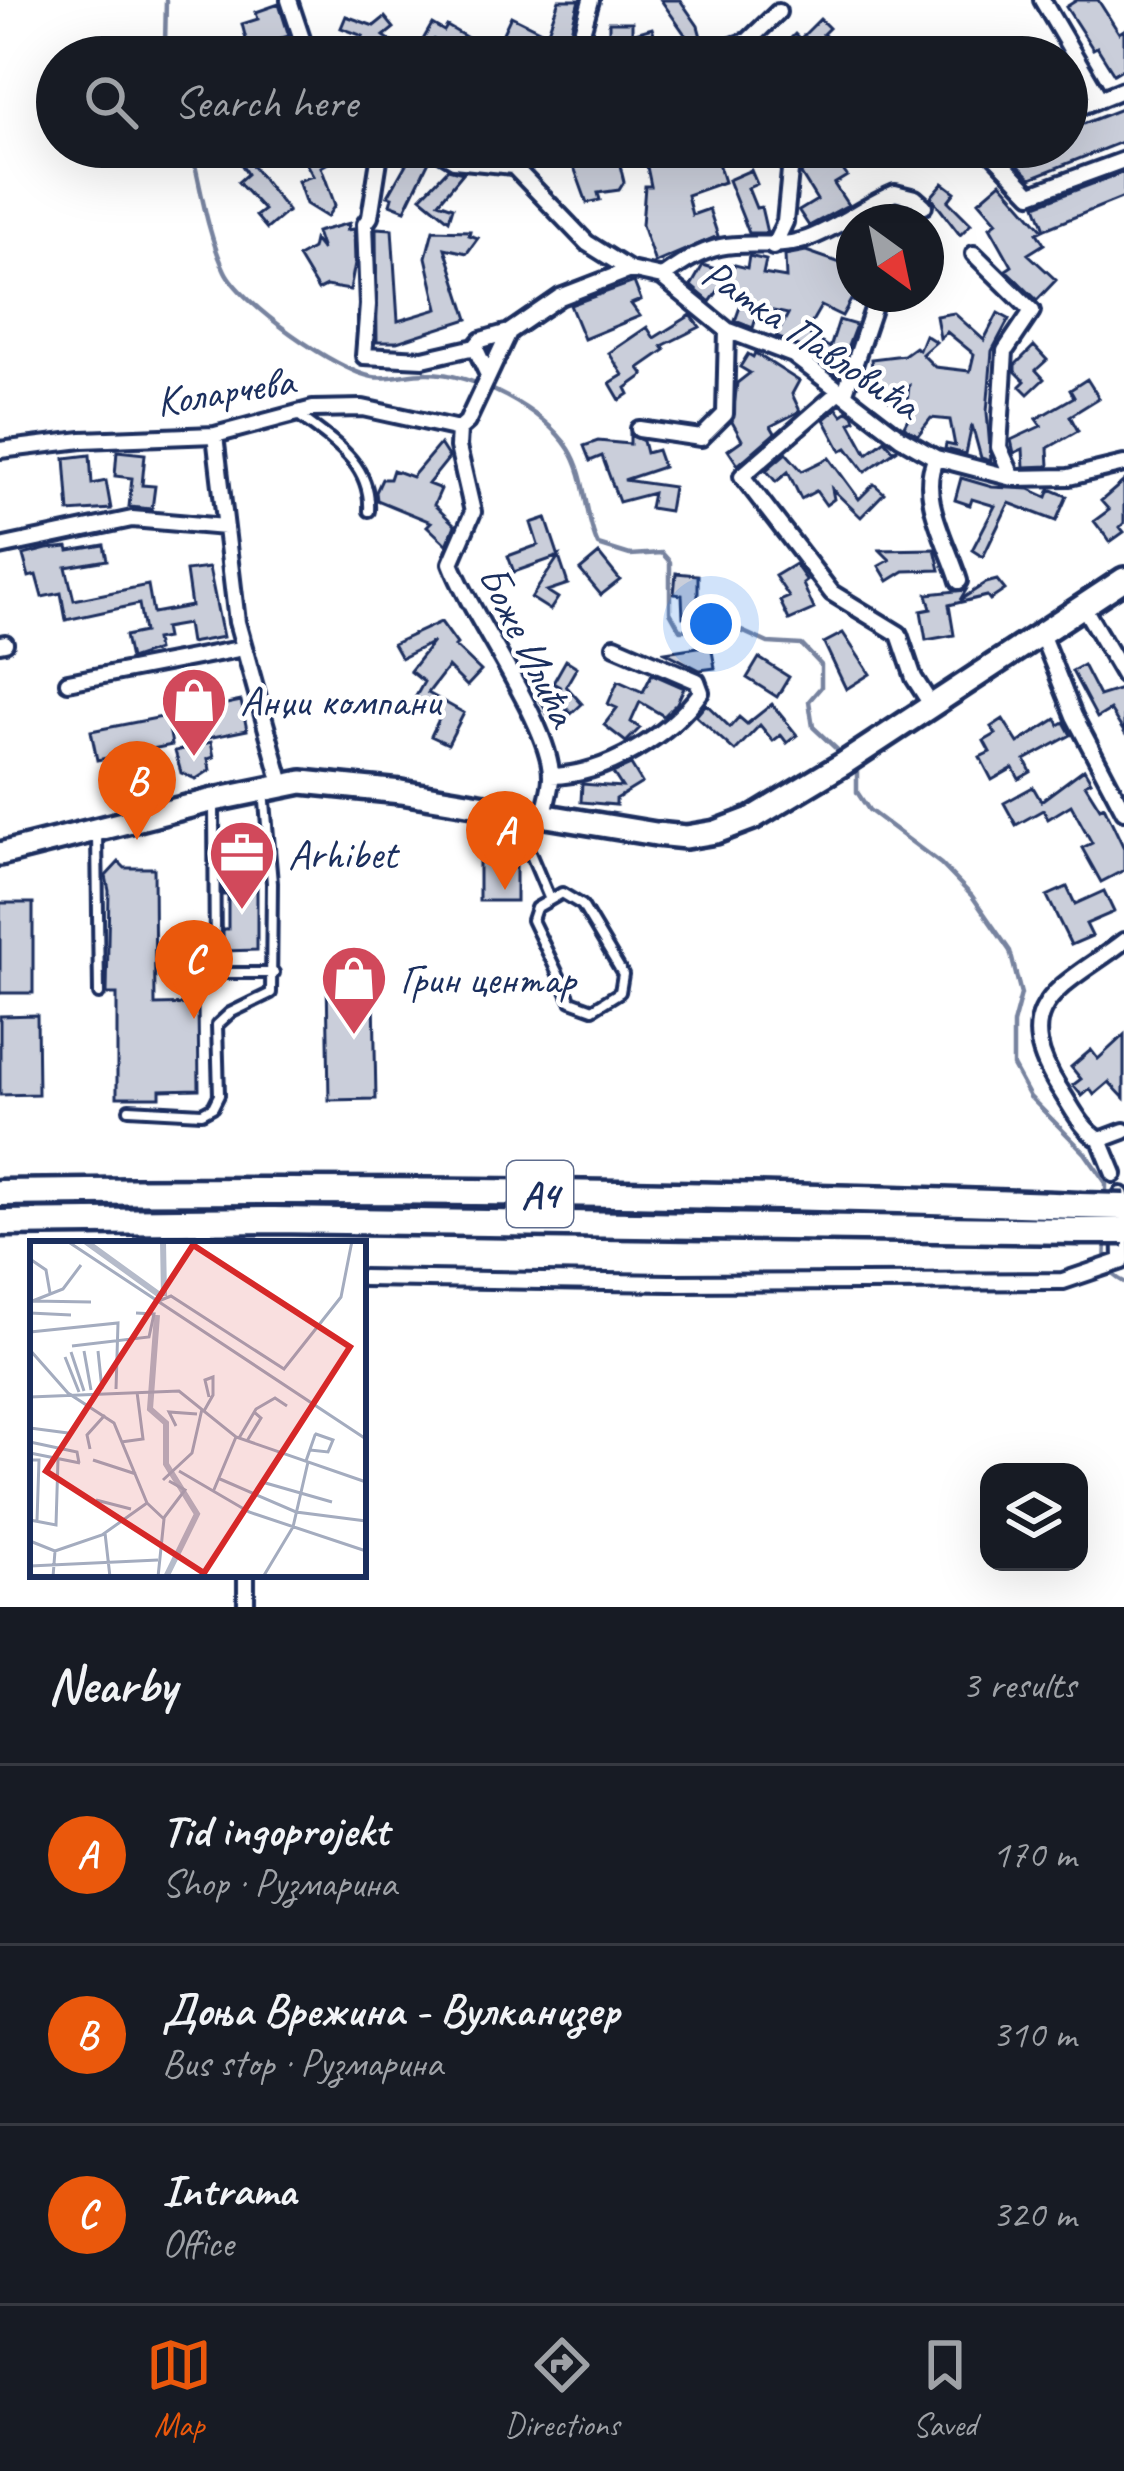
<!DOCTYPE html>
<meta charset="utf-8">
<style>
body{margin:0;font-family:Caveat,sans-serif;background:#20242c;color:#f1f3f6}
.controls{position:absolute;right:36px;bottom:36px;display:grid;overflow:hidden;border-radius:24px;box-shadow:0 12px 48px #0002}
.controls button{width:108px;height:108px;display:grid;place-items:center;padding:0;border:0;border-bottom:3px solid #363941;background:#171b24;color:#f1f3f6;font:60px sans-serif}
.compass{position:absolute;left:836px;top:204px;width:108px;height:108px;border-radius:50%;background:#171b24;box-shadow:0 12px 48px #0002;rotate:147deg}
.you{position:absolute;left:711px;top:624px;width:42px;height:42px;margin:-30px;border:9px solid #fff;border-radius:50%;background:#1a73e8;box-shadow:0 0 0 18px #1a73e833}
.badge{display:grid;place-items:center;width:78px;height:78px;border-radius:50%;background:#ea580c;color:#fff;font-size:39px;font-weight:700}
.pin{position:absolute;translate:-50% -99px;filter:drop-shadow(0 3px 6px #0008)}
.pin::after{content:'';position:absolute;top:63px;width:42px;height:36px;background:inherit;clip-path:polygon(0 0,100% 0,50% 100%)}
.list{margin:0;padding:0;list-style:none}
h2{display:flex;justify-content:space-between;align-items:center;height:156px;margin:0;padding:0 48px;font-size:51px}
h2 small{font-size:39px;font-weight:400;color:#9ea1a6}
.list li{display:grid;grid-template-columns:78px 1fr auto;gap:36px;align-items:center;box-sizing:border-box;height:180px;padding:0 48px;border-top:3px solid #363941}
.list b{display:block;font-size:45px;white-space:nowrap}
.list p{margin:0;font-size:39px;white-space:nowrap;color:#9ea1a6}
.list em{font-size:39px;font-style:normal;color:#9ea1a6}
.icon{flex:none;width:66px;height:66px;fill:none;stroke:currentColor;stroke-width:2;stroke-linecap:round;stroke-linejoin:round}
.map{position:relative;flex:none;width:1124px;height:1607px;overflow:hidden}
.search{position:absolute;background:#171b24;box-shadow:0 12px 48px #0002;left:36px;right:36px;top:36px;height:132px;display:flex;align-items:center;gap:30px;box-sizing:border-box;padding:0 42px;border-radius:66px;color:#9ea1a6;font-size:45px}
.sheet{height:696px;background:#171b24}
nav{display:flex;justify-content:space-around;align-items:center;box-sizing:border-box;height:168px;border-top:3px solid #363941;background:#171b24;font-size:33px;color:#9ea1a6}
nav a{display:grid;justify-items:center;gap:6px}
nav .on{color:#ea580c}
.map>svg:first-child{display:block}
</style>
<div class="map">
<svg width="1124" height="1607" viewBox="0 0 1124 1607">
<rect width="100%" height="100%" fill="#fff"/>
<filter id="ink" filterUnits="userSpaceOnUse"><feTurbulence type="fractalNoise" baseFrequency=".00833" numOctaves="2"/><feDisplacementMap in="SourceGraphic" scale="24" xChannelSelector="R" yChannelSelector="G"/><feConvolveMatrix kernelMatrix="1 2 1 2 8 2 1 2 1" color-interpolation-filters="sRGB"/></filter>
<g filter="url(#ink)">
<g fill="none" stroke-linecap="round" stroke-linejoin="round">
<path stroke="#77839f" stroke-width="4.5" d="M166 0 165 44 168 57
M191 147C201 188 207 233 225 271 240 303 338 372 373 377 391 380 410 372 428 373 472 373 545 410 569 449 587 477 584 515 598 545L630 555 662 553 670 562V612L680 630 735 628 768 643 802 645 821 665V687L809 701 813 727 845 757
M853 765 857 770V792L869 810 941 864 972 896 1010 951 1021 994 1013 1024V1066L1030 1097 1085 1153 1106 1183V1198
M1106 1239C1106 1262 1100 1269 1124 1282"/>
</g>
<path fill="#caceda" stroke="#1b2f5e" stroke-width="3" d="M559 0H579L569 38 548 31Z
M661 0H680L698 26 703 44 690 54 679 57 673 40 686 36Z
M1077 0H1098L1119 33 1124 30V68L1114 74 1097 47 1093 49 1066 7Z
M279 4 289 36 248 47 242 24 258 19 256 12Z
M346 16 374 26 385 17 394 28 384 36 404 50 400 57H383L371 48 366 57H349L363 36 341 28Z
M511 16 543 32 531 57 508 49 511 42 501 37Z
M820 19 829 28 823 34 849 57H825L814 47 803 57H772L795 34 800 39Z
M609 22H632V34L652 28 658 47 640 52 642 57H630L625 44H609Z
M432 24 444 31 447 26 483 47 475 57H461L434 40 425 57 416 52Z
M1124 108V141L1031 178 1020 167 1014 151 1025 147H1067V130Z
M231 147H268L247 159 288 211 267 229 256 216 264 210 238 182 247 174Z
M297 147H357L321 167 335 205 327 217 306 204 298 181 313 176Z
M695 147H713L724 182 687 195 692 215 709 209 718 236 655 263 642 225 645 186H651L646 162 666 158 665 153Z
M812 147H823L830 157 833 155 847 176 834 184 848 205 809 226 799 211 817 200 801 174Z
M415 148 430 159 405 210 390 204 392 197 388 196Z
M593 149 595 158 617 153 624 182 619 190 598 193 600 200 587 203 570 156Z
M448 169 463 173 439 202 453 207 449 220 421 197Z
M751 170 757 184 748 188 756 208 761 207 767 233H749L728 180Z
M1124 172V197L1045 229 1036 205Z
M1001 182 1043 230 1037 233 1044 244 1028 254 1056 280 1037 300 1006 270 1012 266 990 227 997 222 979 201Z
M943 183 955 192 948 201 971 224 960 235 931 197Z
M350 223 347 230 354 229 355 263 350 290 326 286 318 290 298 257 312 249 314 240 322 250 316 232Z
M376 228 392 229 398 321 438 309 426 257 433 230 470 231 469 235 478 238 467 253 445 248 468 319 397 342H377Z
M806 251 843 264 846 259 854 263V294H866L862 306 851 300 842 316 821 306 806 332 830 348 839 320 856 325 837 375 799 346 776 337 788 314 759 308 753 328 735 321 746 290 723 284 710 302 691 286 703 265 725 272 727 263 747 268 749 256 766 260 763 274 786 278 785 255Z
M634 282 641 300 631 304 640 316 584 339 570 305Z
M954 313 984 340 998 313 1009 319 992 351 987 412 991 461 981 458 972 425 966 454 945 449 946 444 955 446 950 420 931 418 918 435 907 429 904 426 912 411 906 410 909 386 889 400 873 376 871 359 904 355 915 347 919 350 925 335 936 342 922 354 935 367 970 371 974 354 947 332 940 338 936 316Z
M691 315 700 327 662 346 665 350 639 368 644 375 626 388 629 394 620 400 610 383 623 375 609 353 647 327 654 338Z
M1034 346 1047 360 1036 370 1044 379 1028 394 1020 386 1025 381 1015 371V365Z
M755 353 799 381 792 394 800 411 771 426 775 433 738 465 728 450 742 440 732 422 737 383 750 373 740 367 748 354 753 357Z
M1087 379 1099 398 1070 416 1078 431 1048 448 1049 466 1024 467 1023 449 1014 453 1011 440 1041 426 1036 419 1074 397 1070 390Z
M837 408 842 415 848 411 853 415 855 420 850 423 867 454 885 440 893 450 898 449 865 472 847 448 841 451 824 419Z
M630 435 643 441 646 453 657 450 663 467 624 480 673 487 669 511 650 508 653 493 619 502 602 456 590 461 584 446 598 441 630 444Z
M440 444 449 458 428 484 441 489 434 505 455 525 447 545 427 526 431 522 377 500 376 492 382 479H390L393 470 412 477Z
M117 451 145 454 142 485 155 486 152 509 129 507 132 478 115 476Z
M786 453 802 471 829 458 859 499 874 484 884 493 861 517 832 489 834 499 826 505 816 491 801 499 788 472 776 482 766 470Z
M90 455 92 484 106 481 111 509 69 512 65 458Z
M961 478 992 487 1029 489 1047 497 1050 489 1067 496 1056 521 1009 503 983 557 972 550 995 506 972 499 970 505 955 500Z
M1124 481V523L1120 527 1124 532 1110 542 1094 521 1109 510 1101 501Z
M546 518 568 584 547 591 558 598 550 610 531 598 559 556 514 572 508 556 538 545 531 523Z
M104 545 107 560 66 567 74 600 148 585 153 613 191 606 186 571 209 568 223 637 190 643 187 624 164 628 166 638 155 640 157 650 130 659 125 636 144 632 139 604 66 620 61 593 42 597 36 575 29 577 23 555 47 549 68 547 69 551Z
M935 549 940 570 904 571 888 581 879 566 890 560 880 550Z
M599 554 620 580 601 595 580 570Z
M795 564 807 581 803 584 814 609 789 620 780 601 789 597 775 576Z
M676 573 698 575V616L683 617 682 595 674 594Z
M997 580 1005 590 990 600 987 596 949 605 954 635 926 640 921 611 931 609 927 594 966 590 960 600 986 583Z
M441 622 457 644 455 646 481 671 467 686 448 667 428 693 464 713 448 744 431 736 440 717 411 705 424 682 410 671 433 642 401 658 393 644Z
M843 633 870 674 846 689 824 643Z
M711 645 715 668 700 670 665 652Z
M759 658 789 677 777 697 747 678Z
M566 660 577 667 566 686 582 704 571 714 568 710 550 719 539 698 560 687 553 683Z
M1083 665 1099 696 1124 688V732L1110 710 1097 718 1072 671Z
M652 674 684 688 677 703 664 716 640 702 631 722 640 728 626 742 604 725 617 708 608 704 618 681 643 692Z
M241 701 247 730 208 738 202 709Z
M706 704 730 727 739 717 747 724 772 704 797 735 787 743 781 735 773 741 760 725 735 751 696 716Z
M167 716 172 745 97 760 91 731Z
M1003 719 1018 743 1056 719 1059 725 1064 722 1071 735 1025 760 1031 772 1019 779 1013 768 992 780 980 757 990 752 984 741 996 734 991 727Z
M211 742 214 757 208 759 210 770 196 779 181 773 175 751Z
M631 765 642 783 616 799V805L581 802 582 784 622 787 613 773Z
M1084 769 1091 781 1085 784 1100 808 1104 806 1124 848V870L1101 882 1082 848 1092 843 1071 805 1048 819 1043 810 1016 825 1004 803 1033 787 1041 801Z
M479 849H516V901H479Z
M119 862 125 868H154L155 1005 198 1004 199 1089 160 1090V1097H117V994H107L109 891 106 876Z
M226 865H257V950L223 951V929H228V895H223Z
M1067 887 1075 904 1104 891 1114 912 1086 924 1092 936 1071 945 1047 896Z
M0 903H33V993H0Z
M380 975V995H374L376 1099 329 1100 327 976Z
M37 1015 38 1094 0 1095V1016Z
M1124 1035V1098L1109 1082 1094 1095 1090 1089 1082 1096 1073 1085 1081 1079 1071 1067 1091 1050 1098 1059Z"/>
<g fill="none" stroke-linecap="round" stroke-linejoin="round">
<defs>
<path id="service" d="M297 414C331 440 372 463 369 511
M214 806 215 962 226 973H274
M525 815V841L550 900 536 908 532 920 571 1001 593 1009 620 992 623 974 582 905 562 893 550 900
M97 834 99 994
M129 1109 202 1113 213 1107 219 1095 217 1025 230 1013 271 993 272 883 264 790"/>
<path id="minor" d="M289 0 308 57
M1042 0 1100 99
M575 57 591 0
M701 57 749 40 778 12
M1067 112 1124 89
M381 147 370 217 365 224 368 305 364 356 423 359 475 347
M432 147 454 160 513 166 587 243 630 270 662 277 727 330 793 355 901 438 936 458 1013 478 1069 477 1124 464
M986 147 1031 194 1124 160
M971 149 976 147
M513 166 526 147
M773 247 785 222 791 161 801 147
M974 254 1032 311 1005 351 999 447 1013 478
M662 277C681 264 698 252 720 247 748 241 776 249 804 240 837 229 863 206 895 193L915 198 924 206
M488 375 475 347 481 340 509 332
M841 390 742 476 832 593 899 634 914 678 932 706
M845 392 878 294
M639 429 701 438 725 414 727 330
M215 435 237 622 282 784
M0 450 82 440 215 435 313 409 363 408 459 429
M936 458C917 495 948 544 959 581
M0 547 132 519 225 527
M1084 608 1124 676
M1042 636 1074 716 1124 811
M0 644 5 643
M68 682 244 648
M551 776C606 775 669 736 701 692L697 681 615 646
M544 814C546 803 551 789 551 777 552 726 472 619 451 563L473 512 458 447 459 429 467 422 509 332 560 297 630 270
M1124 941C1066 986 1005 1003 1059 1088 1072 1107 1080 1128 1100 1140L1124 1131
M1100 1140 1114 1174
M363 1278 670 1283 1063 1281 1122 1261 1121 1195
M246 1574V1607"/>
<path id="secondary" d="M0 854 214 800 302 782 401 792 656 834 686 837 716 832 753 818 843 764 1124 579"/>
<path id="motorway" d="M0 1193C359 1188 720 1193 1079 1206
M0 1223 273 1220 1078 1231"/>
</defs>
<use href="#service" stroke="#1b2f5e" stroke-width="16"/>
<use href="#minor" stroke="#1b2f5e" stroke-width="22"/>
<use href="#secondary" stroke="#1b2f5e" stroke-width="30"/>
<use href="#motorway" stroke="#1b2f5e" stroke-width="33"/>
<use href="#service" stroke="#fff" stroke-width="8"/>
<use href="#minor" stroke="#fff" stroke-width="14"/>
<use href="#secondary" stroke="#fff" stroke-width="21"/>
<use href="#motorway" stroke="#fff" stroke-width="24"/>
<defs>
<path id="motorway-bridge" d="M1079 1206 1124 1207
M1078 1231H1124"/>
</defs>
<use href="#motorway-bridge" stroke="#1b2f5e" stroke-width="33" stroke-linecap="butt"/>
<use href="#motorway-bridge" stroke="#fff" stroke-width="24"/>
</g>
</g>
<defs>
<symbol id="shop-pin" viewBox="-11 -11 22 30"><path d="M0 17L-7.5 6A9.5 9.5 0 1 1 7.5 6Z" fill="#d1495b" stroke="#fff"/><path d="M-5-2.5h2.3a2.7 3.5 0 0 1 5.4 0H5L5.5 6h-11ZM-1.5-2.5h3a1.5 2.3 0 0 0-3 0Z" fill="#fff"/></symbol>
<symbol id="office-pin" viewBox="-11 -11 22 30"><path d="M0 17L-7.5 6A9.5 9.5 0 1 1 7.5 6Z" fill="#d1495b" stroke="#fff"/><path d="M-6-3h4V-5.5h4V-3h4V5H-6ZM-1-4.5V-3h2v-1.5ZM-6 0V1H6V0Z" fill="#fff"/></symbol>
</defs>
<g fill-rule="evenodd">
<use href="#shop-pin" x="156" y="662" width="76" height="104"/>
<use href="#office-pin" x="204" y="815" width="76" height="104"/>
<use href="#shop-pin" x="316" y="940" width="76" height="104"/>
</g>
<g text-anchor="middle" stroke-width="9" stroke-linejoin="round" paint-order="stroke">
<rect fill="#fff" stroke="#5f6d8e" stroke-width="3" x="507" y="1161" width="66" height="66" rx="9"/>
<g font-size="39" font-weight="bold" fill="#1b2f5e">
<text x="540" y="1208">A4</text>
</g>
<g font-size="42" fill="#1b2f5e" stroke="#fff">
<text transform="translate(812 338) rotate(34)" y="15">Ратка Павловића</text>
<text transform="translate(225 390) rotate(-9)" y="15">Коларчева</text>
<text transform="translate(529 645) rotate(64)" y="15">Боже Илића</text>
</g>
<g font-size="42" fill="#1b2f5e" stroke="#fff" text-anchor="start">
<text x="240" y="715">Анџи компани</text>
<text x="288" y="868">Arhibet</text>
<text x="400" y="993">Грин центар</text>
</g>
</g>
<g transform="translate(30 1241)">
<rect width="336" height="336" fill="#fff"/>
<path fill="none" stroke="#b5bbca" stroke-width="6" d="M55 0 131 55M133 0 134 55M127 74 120 168 136 182V223L167 273 136 336"/>
<path fill="none" stroke="#a4acbf" stroke-width="3" d="M37 0 336 198M0 18 16 29 20 52M3 60 61 61M0 61 33 48 51 24M126 61 141 55 254 128 311 56 322 0M0 72 41 74M0 91 88 82 86 148M42 105 119 96 124 73 106 72M0 109 38 152 84 182 117 262 134 278 128 336M54 110 61 149M68 110 72 148M41 111 54 150M35 116 49 151M0 156 149 150 206 196 336 241M174 170 183 154V136L175 139 179 156M146 185 139 171 167 173M0 187 38 192M209 197 226 168 245 157 257 165M217 200 231 177 224 171M0 201 47 211 49 222M91 201 113 198 107 151M60 208 57 194 75 174M0 212 50 222M0 219H9L7 280M63 219 106 233M276 220 285 194 286 193 303 199 298 211 280 209M149 230 219 271 336 310M190 238 266 271 336 280M133 239 162 212 172 168M232 241 302 261M183 251 206 196M66 259 101 268M133 278 155 249 139 240M0 279 26 284 28 218M75 292 80 336M0 300 25 310 23 336M25 310 72 294 117 262M0 325 128 319M233 336 263 286 278 221"/>
<path fill="#d62828" fill-opacity="0.15" stroke="#d62828" stroke-width="6" d="M163 4 320 106 174 332 16 230Z"/>
<rect width="336" height="336" fill="none" stroke="#1b2f5e" stroke-width="6"/>
</g>
</svg>
<div class="controls">
<button><svg class="icon" aria-label="layers" viewBox="0 0 24 24"><path d="M12 4l9 5-9 5-9-5zM3 14l9 5 9-5"/></svg></button>
</div>
<svg class="compass" viewBox="-18 -18 36 36"><path d="M0-13l5 13h-10z" fill="#e53935"/><path d="M0 13l5-13h-10z" fill="#9ea1a6"/></svg>
<div class="you"></div>
<div class="pin badge" style="left:505px;top:890px">A</div>
<div class="pin badge" style="left:137px;top:840px">B</div>
<div class="pin badge" style="left:194px;top:1019px">C</div>
<div class="search"><svg class="icon" aria-label="search" viewBox="0 0 24 24"><circle cx="10" cy="10" r="6"/><path d="M15 15l6 6"/></svg>Search here</div>
</div>
<section class="sheet">
<h2>Nearby<small>3 results</small></h2>
<ul class="list">
<li><span class="badge">A</span><div><b>Tid ingoprojekt</b><p>Shop · Рузмарина</p></div><em>170 m</em></li>
<li><span class="badge">B</span><div><b>Доња Врежина - Вулканизер</b><p>Bus stop · Рузмарина</p></div><em>310 m</em></li>
<li><span class="badge">C</span><div><b>Intrama</b><p>Office</p></div><em>320 m</em></li>
</ul>
</section>
<nav>
<a class="on"><svg class="icon" aria-label="map" viewBox="0 0 24 24"><path d="M3 6l6-2 6 2 6-2v14l-6 2-6-2-6 2zM9 4v14M15 6v14"/></svg>Map</a>
<a><svg class="icon" aria-label="directions" viewBox="0 0 24 24"><path d="M12 3l9 9-9 9-9-9zM9 14v-3h6M13 9l2 2-2 2"/></svg>Directions</a>
<a><svg class="icon" aria-label="saved" viewBox="0 0 24 24"><path d="M7 4h10v16l-5-4-5 4z"/></svg>Saved</a>
</nav>
